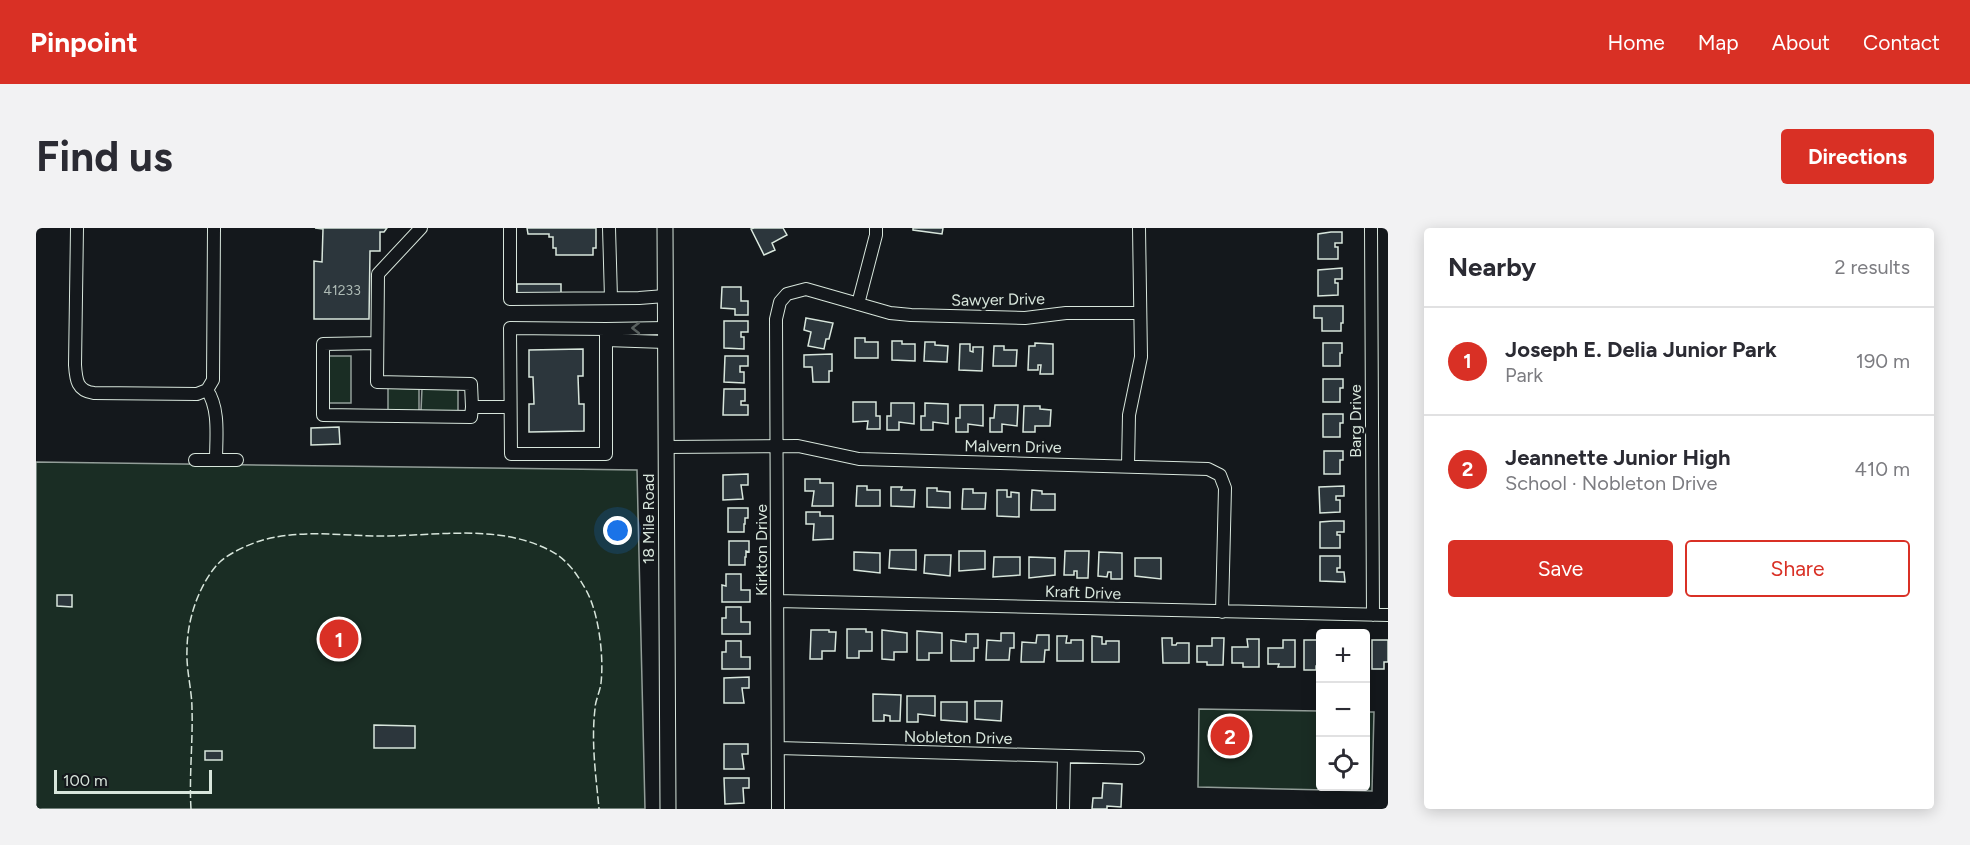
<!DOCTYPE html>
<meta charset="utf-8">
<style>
body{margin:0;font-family:Figtree,sans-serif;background:#f2f2f3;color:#2b2b33}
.controls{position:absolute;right:18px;bottom:18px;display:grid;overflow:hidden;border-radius:6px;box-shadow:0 3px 15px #0003}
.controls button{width:54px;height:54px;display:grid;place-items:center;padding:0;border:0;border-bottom:2px solid #e1e1e2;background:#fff;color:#2b2b33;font:30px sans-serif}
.scale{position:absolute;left:18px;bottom:15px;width:158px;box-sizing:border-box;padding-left:6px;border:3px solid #d8e6dc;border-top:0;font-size:16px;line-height:21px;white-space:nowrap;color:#d8e6dc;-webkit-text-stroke:4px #14181c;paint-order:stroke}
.you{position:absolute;left:582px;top:303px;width:21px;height:21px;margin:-15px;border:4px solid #fff;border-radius:50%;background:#1a73e8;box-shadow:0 0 0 9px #1a73e833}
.badge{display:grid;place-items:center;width:39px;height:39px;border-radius:50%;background:#d93025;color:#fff;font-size:20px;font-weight:700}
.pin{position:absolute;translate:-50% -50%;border:3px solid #fff;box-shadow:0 2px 6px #0006}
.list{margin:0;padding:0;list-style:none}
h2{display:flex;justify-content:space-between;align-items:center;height:78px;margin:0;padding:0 24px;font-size:26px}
h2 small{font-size:20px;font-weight:400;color:#7c7c81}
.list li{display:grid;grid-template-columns:39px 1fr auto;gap:18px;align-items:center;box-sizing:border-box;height:108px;padding:0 24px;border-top:2px solid #e1e1e2}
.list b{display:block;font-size:22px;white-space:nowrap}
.list p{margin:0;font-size:20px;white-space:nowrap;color:#7c7c81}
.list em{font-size:20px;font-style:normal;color:#7c7c81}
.actions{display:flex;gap:12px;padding:18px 24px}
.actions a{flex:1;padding:14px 0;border:2px solid #d93025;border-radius:6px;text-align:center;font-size:21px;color:#d93025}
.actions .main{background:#d93025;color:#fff}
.icon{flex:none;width:33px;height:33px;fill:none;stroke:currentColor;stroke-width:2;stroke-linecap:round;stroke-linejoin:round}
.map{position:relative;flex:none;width:1352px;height:581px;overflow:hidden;border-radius:6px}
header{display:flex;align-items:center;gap:36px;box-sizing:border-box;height:84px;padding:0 30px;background:#d93025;color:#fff}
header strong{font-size:28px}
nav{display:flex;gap:33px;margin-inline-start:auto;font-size:21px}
.intro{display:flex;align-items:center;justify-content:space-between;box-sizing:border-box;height:144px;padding:0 36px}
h1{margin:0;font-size:42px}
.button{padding:15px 27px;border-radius:6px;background:#d93025;color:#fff;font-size:21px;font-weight:700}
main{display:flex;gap:36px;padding:0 36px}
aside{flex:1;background:#fff;border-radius:6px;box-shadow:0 3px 15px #0003}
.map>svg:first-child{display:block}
</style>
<header>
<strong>Pinpoint</strong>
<nav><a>Home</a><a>Map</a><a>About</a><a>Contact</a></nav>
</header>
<div class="intro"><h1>Find us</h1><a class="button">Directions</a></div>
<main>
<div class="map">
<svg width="1352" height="581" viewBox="0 0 1352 581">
<rect width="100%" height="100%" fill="#14181c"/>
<path fill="#1a2d24" stroke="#939e99" stroke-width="1.5" d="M287 128H315V175H287Z
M352 160 383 161V183L352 182Z
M386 160 422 161V183H385Z
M0 234 601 242 609 581H0Z
M1163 481 1284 483V558H1330V484H1338L1336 563 1162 559Z"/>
<path fill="#2c363c" stroke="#d8e6dc" stroke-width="1.5" d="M351 0 348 4H344V23H334L333 91H278V33L286 34 287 1 279 0Z
M491 0H560V20H557V27H520V20H517V9H513V6H492Z
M718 0H747L751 7 736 15 739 22 728 27 715 1Z
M877 0H907L906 6 877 2Z
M1295 4H1306V15H1299V19H1302V31H1282V6Z
M1306 40V51H1299V55H1302V67L1282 68V42Z
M481 56H525V68H481Z
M686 59H705V73H712V87H699V81L685 80Z
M1278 78H1307V95H1305V103H1286V90H1278Z
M770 90 797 95 793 111H790L788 121 772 118 775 104 768 102Z
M688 93H712V104H705V109H708V121L688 120Z
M819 110H829V114H842V130H819Z
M856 113H866V116H879V133L856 132Z
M889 114H899V117L912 118 911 134 888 133Z
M999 115 1017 116V146H1004L1005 137H1002V142H992L993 118H999Z
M1287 115H1306V125H1304V138H1287Z
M924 116H934V123L937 124V119H947L946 143 923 142Z
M958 118H968V122H981L980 138H957Z
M547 121V148H542L543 176H548V203L493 204V176H498L497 149H493V122Z
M796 126V143H793V154H777L776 139H768V127Z
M689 128H712V138H704V144H708V155L688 154Z
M1287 151H1307V160H1304V174H1287Z
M688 161H709V173H705V177H712V187H687Z
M817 174H840V188H844V201H831L832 193 817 194Z
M855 175H878V196L863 194V202H851V188H855Z
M889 175 912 176V196L897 194V202H885V188H889Z
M924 177H947V198L932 196V204H920V190H924Z
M959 177H982L981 198 966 196V204H954V190H958Z
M988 178H1004V181L1015 182 1014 198H999V204H987Z
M1287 186H1307V195H1304V209H1287Z
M303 199 304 216 275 217V200Z
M1288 223H1307V232H1304V246H1288Z
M712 246V257H705L707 271 687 272V247Z
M769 251H784V255H797V278H776L778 263H769Z
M821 258H831V262H844V278H820Z
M1308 258V268H1300V272H1304V284L1284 285 1283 259Z
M855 259H866L865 262H879L878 279 855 278Z
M891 260H901V263L914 264V280L891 279Z
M927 261H937V265H950L949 281H926Z
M961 262H971V269H975V264L983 265V289L961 288Z
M996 262 1006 263V266H1019V282H995Z
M692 280H712V290H709V296H708V304H692Z
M770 284H784V288H797V311L777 312 778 296H770Z
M1297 293H1308V304H1301V307H1304V320H1284V294Z
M693 313H713V324L710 323V329H709V337H693Z
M854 322H880V342L853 340Z
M923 323H949V341L923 343Z
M1029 323H1053L1052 350H1041V343H1038V347H1028Z
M818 324 844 325V345L818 342Z
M1063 324 1086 325V351H1075V344H1072L1071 349 1062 348Z
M889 327H915L914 348 888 345Z
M1284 328H1304V340H1301V344H1308L1309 354 1284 353Z
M958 329H984V347L957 349Z
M993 329 1019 330V347L993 350Z
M1099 330H1125V351L1099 348Z
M690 346H705V362H714V374H686V357L690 358Z
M21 367H36V379L21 378Z
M690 379H705V394H714V406H686V390H690Z
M811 401H830V404H836V423H823V430H811Z
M775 402H793V404H800L799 423H786V431H774Z
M846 402 871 405V424H858V432L846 431Z
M881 403 906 405V425H893V432H881Z
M965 405H978V420H974L973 432H950L951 412 965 413Z
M930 406H942V420H938V433H915V412L930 414Z
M1001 407H1013V422H1009L1008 434H985L986 414 1000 415Z
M1021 408H1031L1030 415H1035V412H1047V433H1021Z
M1056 408 1066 409V416H1070V413H1083V434H1056Z
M1126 410H1136V417H1140L1141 415H1153V435H1127Z
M1176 410H1188L1187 437H1171V434H1161V418H1176Z
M1211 411H1223V439H1207V435H1196V419H1212Z
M1247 412H1259V439H1242L1243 436H1232V420H1247Z
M1268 412H1281V415H1284V438H1280V442H1268Z
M1336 412H1352V434H1348V441H1336Z
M690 413H705V429H714V441H686V424H690Z
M713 449V460H706L708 475H688V450Z
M837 466 865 467 864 493H854V488L848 487V493H837Z
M871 468H899V488L882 486V494H871Z
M939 473H966L965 493 939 491Z
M905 474H931V494L905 492Z
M338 497 379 498V520H338Z
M688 516H712V526H706L708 541H688Z
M169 523H186V532H169Z
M688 550H713V560H707L708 575 689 576Z
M1067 555 1086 556 1085 579 1071 578V581H1056L1057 570H1066Z"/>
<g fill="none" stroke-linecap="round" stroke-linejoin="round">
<defs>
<path id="minor" d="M41 0 39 137C40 152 41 163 58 165L161 166 171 162 177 152 178 0
M385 0 342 46 341 154 435 156 436 179H474
M474 0V71L603 70 629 68
M573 0 575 70
M1335 0 1337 387
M822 76 840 7V0
M474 100 570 101V226H475Z
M570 101 629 100
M570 112 629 114
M341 115 287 116V187L435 189 436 179
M171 162C184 181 180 210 180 232
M630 219 762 218 823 231 1172 241 1184 247 1189 260 1186 384
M159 232H201
M1092 237 1093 187 1105 129 1103 0
M741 373 1352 387
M742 520 1102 530
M742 581 740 91 744 74 751 66 770 61 854 85 875 87 989 90 1030 85H1104
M1027 581 1028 528"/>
<path id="major" d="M629 0 632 581"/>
</defs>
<use href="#minor" stroke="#d8e6dc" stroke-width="14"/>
<use href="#major" stroke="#d8e6dc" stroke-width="17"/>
<use href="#minor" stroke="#14181c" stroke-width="12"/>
<use href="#major" stroke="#14181c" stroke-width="15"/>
<path stroke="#d8e6dc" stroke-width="1.5" stroke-dasharray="8 3" stroke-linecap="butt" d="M155 581C153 548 157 515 156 481 156 462 150 442 151 422 151 394 161 361 180 338 190 326 213 316 227 312 266 301 306 308 345 308 399 308 460 296 511 321 530 330 540 344 550 362 563 385 568 429 565 455 564 464 559 473 559 481 555 515 560 548 563 581"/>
</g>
<defs><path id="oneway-chevron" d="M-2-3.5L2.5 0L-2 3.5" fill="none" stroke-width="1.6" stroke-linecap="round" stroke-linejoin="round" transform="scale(1.5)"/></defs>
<use stroke="#59605f" href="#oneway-chevron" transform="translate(600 100) rotate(180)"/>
<g text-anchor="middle" stroke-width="4.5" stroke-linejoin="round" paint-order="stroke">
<g font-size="14" fill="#adbab4">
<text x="306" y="67">41233</text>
</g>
<g font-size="16" fill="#d8e6dc" stroke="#14181c">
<text transform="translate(962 71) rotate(-1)" y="6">Sawyer Drive</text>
<text transform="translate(1319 193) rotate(-90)" y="6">Barg Drive</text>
<text transform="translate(977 218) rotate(1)" y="6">Malvern Drive</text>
<text transform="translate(612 291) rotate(-90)" y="6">18 Mile Road</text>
<text transform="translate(725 322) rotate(-90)" y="6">Kirkton Drive</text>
<text transform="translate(1047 364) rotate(2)" y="6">Kraft Drive</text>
<text transform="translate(922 509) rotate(1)" y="6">Nobleton Drive</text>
</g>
</g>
</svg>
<div class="controls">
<button>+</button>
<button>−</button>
<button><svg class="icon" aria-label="locate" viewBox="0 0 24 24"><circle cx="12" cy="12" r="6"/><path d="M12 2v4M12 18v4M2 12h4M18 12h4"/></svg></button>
</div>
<div class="scale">100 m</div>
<div class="you"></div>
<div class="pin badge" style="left:303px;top:411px">1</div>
<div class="pin badge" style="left:1194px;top:508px">2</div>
</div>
<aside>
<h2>Nearby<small>2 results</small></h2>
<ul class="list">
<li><span class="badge">1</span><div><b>Joseph E. Delia Junior Park</b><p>Park</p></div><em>190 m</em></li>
<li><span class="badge">2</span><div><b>Jeannette Junior High</b><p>School · Nobleton Drive</p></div><em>410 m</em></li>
</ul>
<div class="actions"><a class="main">Save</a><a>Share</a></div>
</aside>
</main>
